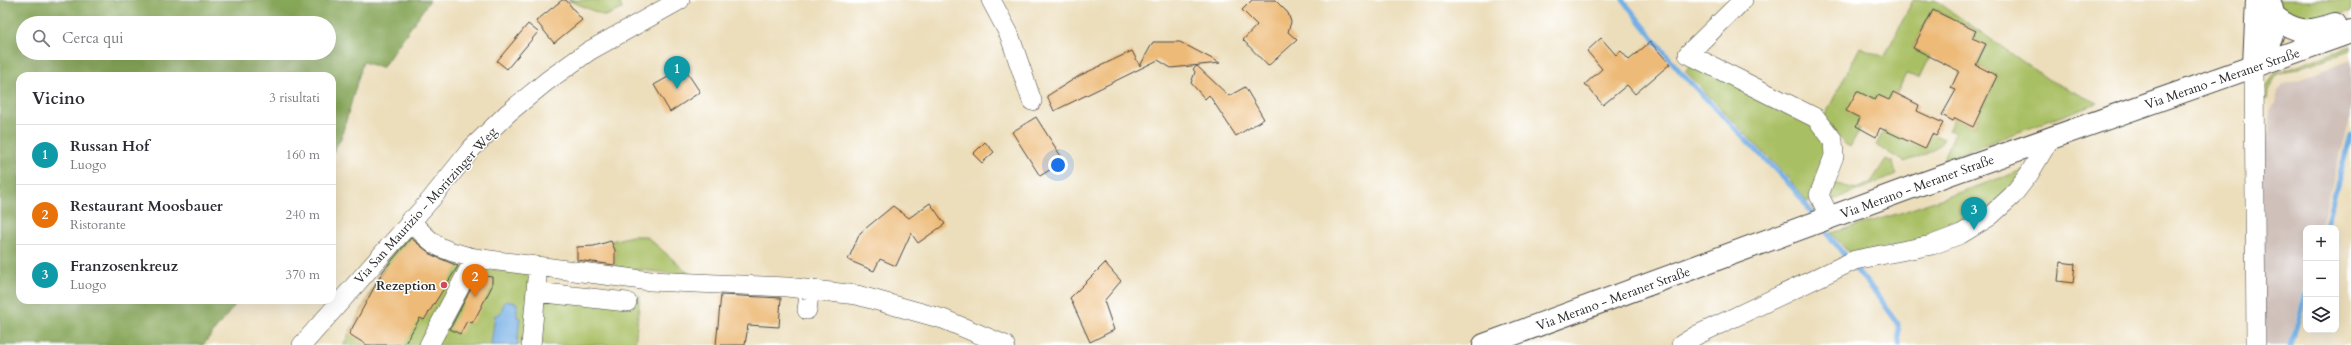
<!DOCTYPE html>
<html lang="it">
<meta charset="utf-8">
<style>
body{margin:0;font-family:Cardo,serif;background:#f2f2f3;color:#2b2b33}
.controls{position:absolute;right:12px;bottom:12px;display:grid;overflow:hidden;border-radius:8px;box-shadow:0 4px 16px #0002}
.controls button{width:36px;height:36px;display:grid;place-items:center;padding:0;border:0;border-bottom:1px solid #e1e1e2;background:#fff;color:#2b2b33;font:20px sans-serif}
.you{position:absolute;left:1058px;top:165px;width:14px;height:14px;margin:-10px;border:3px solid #fff;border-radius:50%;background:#1a73e8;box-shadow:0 0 0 6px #1a73e833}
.badge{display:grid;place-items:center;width:26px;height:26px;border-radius:50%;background:#d1495b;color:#fff;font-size:13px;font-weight:700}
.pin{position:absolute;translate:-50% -33px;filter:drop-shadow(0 1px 2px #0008)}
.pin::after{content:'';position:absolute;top:21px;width:14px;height:12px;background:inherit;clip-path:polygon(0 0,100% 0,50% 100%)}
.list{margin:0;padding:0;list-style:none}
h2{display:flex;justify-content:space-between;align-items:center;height:52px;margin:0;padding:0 16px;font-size:17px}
h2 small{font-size:13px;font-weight:400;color:#7c7c81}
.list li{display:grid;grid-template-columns:26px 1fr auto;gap:12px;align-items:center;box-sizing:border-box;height:60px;padding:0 16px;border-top:1px solid #e1e1e2}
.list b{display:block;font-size:15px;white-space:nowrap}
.list p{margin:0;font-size:13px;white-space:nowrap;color:#7c7c81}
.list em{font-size:13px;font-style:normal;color:#7c7c81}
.icon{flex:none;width:22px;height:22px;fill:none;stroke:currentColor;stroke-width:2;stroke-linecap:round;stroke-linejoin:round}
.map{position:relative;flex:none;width:2351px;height:345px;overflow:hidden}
.search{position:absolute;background:#fff;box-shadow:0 4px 16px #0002;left:16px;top:16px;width:320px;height:44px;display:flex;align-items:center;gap:10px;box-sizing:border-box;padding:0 14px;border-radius:22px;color:#7c7c81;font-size:15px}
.panel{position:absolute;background:#fff;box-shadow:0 4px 16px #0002;left:16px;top:72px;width:320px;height:232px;border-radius:12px}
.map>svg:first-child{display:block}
</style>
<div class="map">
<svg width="2351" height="345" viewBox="0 0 2351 345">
<rect width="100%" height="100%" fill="#fff"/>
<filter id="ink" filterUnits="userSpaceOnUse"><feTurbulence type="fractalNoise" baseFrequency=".025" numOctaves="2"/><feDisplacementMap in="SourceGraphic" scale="8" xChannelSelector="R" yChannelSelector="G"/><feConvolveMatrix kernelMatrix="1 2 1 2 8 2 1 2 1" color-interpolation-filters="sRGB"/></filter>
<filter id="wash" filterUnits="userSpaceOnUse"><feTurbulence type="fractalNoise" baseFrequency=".012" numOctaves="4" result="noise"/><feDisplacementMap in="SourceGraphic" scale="16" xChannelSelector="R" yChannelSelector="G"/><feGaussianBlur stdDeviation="0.9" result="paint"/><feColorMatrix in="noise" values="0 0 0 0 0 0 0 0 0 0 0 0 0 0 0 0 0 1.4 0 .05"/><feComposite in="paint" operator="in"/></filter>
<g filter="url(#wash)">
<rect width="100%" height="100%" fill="#ecdebb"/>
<path fill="#cfc0ba" d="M2351 60V116L2320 228H2306V280L2288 345H2263L2261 141 2269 131 2270 111 2276 103 2277 92 2282 85Z"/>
<path fill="#a9bf63" stroke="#6a7547" d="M568 0H619L622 9 605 16Z
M1913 0H1935L2049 80 2097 103 1943 160 1955 133 1948 130 1955 118 1973 127 1997 76 1976 65 1986 45 1972 38 1976 31 1958 22 1956 25 1949 21 1950 18 1933 10 1913 48 1930 56 1920 78 1906 74 1897 93 1894 92 1887 104 1885 98 1878 95 1875 100 1857 92 1847 111 1860 118 1856 126 1860 129 1850 147 1845 144 1822 121 1860 47 1884 57Z
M2277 0H2351V11C2322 21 2296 30 2277 0Z
M2351 46V50L2278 75 2268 90 2267 99 2262 100 2264 89 2275 74Z
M1693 62 1791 110 1822 133 1827 158 1813 186 1810 200 1807 202 1790 180 1685 71Z
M1884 130 1925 148 1932 134 1944 139C1936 153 1918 157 1904 162L1876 145Z
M1886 159 1893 162 1896 175 1834 200 1831 190 1833 186 1837 184 1856 189 1871 182Z
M2026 169 1994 206 1934 239 1850 254 1831 233 1900 213Z
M403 232 458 266 527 273C541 294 614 294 640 296L635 345H343Z
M632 236H646L692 276 615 267V250L611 241Z"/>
<path fill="#86a659" stroke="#586842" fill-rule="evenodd" d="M0 0H430L382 68 363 62 341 138 332 154V76H20V300H239L203 345H0ZM23 23H329V53H23Z"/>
<path fill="#74afe5" stroke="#506d88" d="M505 301 517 303V317H520L517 345H491L495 315 500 314Z"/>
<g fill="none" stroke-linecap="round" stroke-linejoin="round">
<path stroke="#74afe5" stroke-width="5" d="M1623 0 1681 73 1793 188 1816 218
M1822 226 1847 259
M2325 228 2351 135
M1852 265 1876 293 1898 324 1899 345
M2291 345 2306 293"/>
</g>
<g id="blocks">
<path fill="#edba77" d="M562 0H566L582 20 554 43 536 21Z
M1252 0H1275L1288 13 1291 22 1288 32 1297 40 1268 66 1243 40 1257 25 1242 10Z
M1933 10 1976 31 1972 38 1986 44 1976 65 1997 76 1973 127 1955 118 1953 121 1942 115 1956 90 1951 88 1959 71 1913 48Z
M528 24 538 32 507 69 497 61Z
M1601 38 1616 55 1621 51 1629 60 1650 42 1670 64 1635 94 1627 85 1603 105 1585 84 1602 69 1587 51Z
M1153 42H1180L1220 63 1171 68 1158 60 1054 111 1047 96 1079 76 1132 51 1140 66Z
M1197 66 1229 96 1245 87 1264 119 1236 136 1209 95 1205 99 1191 83 1195 72 1193 69Z
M684 68 700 92 670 112 654 85Z
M1857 91 1875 100 1878 95 1889 100 1893 92 1919 105 1917 111 1943 123 1936 136 1932 134 1925 149 1880 128 1876 137 1856 126 1860 118 1846 111Z
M1036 117 1064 161 1040 176 1012 132Z
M985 142 994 152 982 163 973 154Z
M930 203 945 224 918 243 911 233 896 266 880 259 874 271 848 260 860 233 893 206 909 218Z
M411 238 432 255 458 266 424 320 420 318 404 345H367L349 334 383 271Z
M611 241 615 250V265L577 260V247L594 246Z
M2060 262 2075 264 2073 283 2058 281Z
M1105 263 1121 281 1104 301 1114 330 1090 342 1070 298Z
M478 275 492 277V286L476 317 472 323 467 321 460 334 450 329Z
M721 295 781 298 779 327 748 325 745 345H716Z"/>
</g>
</g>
<g filter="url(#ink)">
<use href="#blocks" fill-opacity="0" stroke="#484641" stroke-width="1"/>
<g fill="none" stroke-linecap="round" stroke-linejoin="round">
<defs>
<path id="minor" d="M991 0 1009 34 1032 101
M1743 0 1688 54 1816 118 1833 140 1834 156 1819 195 1830 218
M2254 67 2256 345
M410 220C434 247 440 250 475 258L650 281 787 287 857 295 943 319 1005 345
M536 292 627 302
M807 310 810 289
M302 345 432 198 472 148 508 113 547 81 589 51 680 0
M429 345 475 258
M531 345 537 279
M1681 345 1697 335 1855 260 1932 245 1961 234 1989 217 2012 196 2029 174 2051 137"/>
<path id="major" d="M2275 17C2297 34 2309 33 2335 24
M2254 65 2257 0
M2254 67C2270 41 2281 31 2269 0
M1484 345 1907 189 2351 32"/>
</defs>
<use href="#minor" stroke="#484641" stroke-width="20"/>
<use href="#major" stroke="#484641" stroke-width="24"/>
<use href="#minor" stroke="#fff" stroke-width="19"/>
<use href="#major" stroke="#fff" stroke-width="22"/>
</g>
</g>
<circle fill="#d1495b" stroke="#fff" stroke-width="1.5" cx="444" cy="285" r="4"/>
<g text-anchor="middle" stroke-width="3" stroke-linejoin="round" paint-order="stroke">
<g font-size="13" fill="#2b2b2b" stroke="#fff">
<text transform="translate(2222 78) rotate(-19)" y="5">Via Merano - Meraner Straße</text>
<text transform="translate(1917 186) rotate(-20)" y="5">Via Merano - Meraner Straße</text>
<text transform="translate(425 205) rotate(-48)" y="5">Via San Maurizio - Moritzinger Weg</text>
<text transform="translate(1613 298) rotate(-20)" y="5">Via Merano - Meraner Straße</text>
</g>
<g font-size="13" font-weight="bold" fill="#2b2b2b" stroke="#fff" text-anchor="end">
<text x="436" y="290">Rezeption</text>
</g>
</g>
</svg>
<div class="controls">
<button>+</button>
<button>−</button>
<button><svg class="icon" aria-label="layers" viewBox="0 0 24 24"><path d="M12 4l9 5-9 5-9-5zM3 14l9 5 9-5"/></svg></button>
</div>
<div class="you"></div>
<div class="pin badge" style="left:677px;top:89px;background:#0f9aa8">1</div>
<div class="pin badge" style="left:475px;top:297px;background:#e8710a">2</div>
<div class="pin badge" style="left:1974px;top:230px;background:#0f9aa8">3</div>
<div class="search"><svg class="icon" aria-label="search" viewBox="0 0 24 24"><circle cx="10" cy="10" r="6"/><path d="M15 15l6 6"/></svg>Cerca qui</div>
<section class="panel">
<h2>Vicino<small>3 risultati</small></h2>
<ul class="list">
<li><span class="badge" style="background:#0f9aa8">1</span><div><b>Russan Hof</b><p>Luogo</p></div><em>160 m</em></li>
<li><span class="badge" style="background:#e8710a">2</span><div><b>Restaurant Moosbauer</b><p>Ristorante</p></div><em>240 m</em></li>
<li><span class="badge" style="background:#0f9aa8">3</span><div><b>Franzosenkreuz</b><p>Luogo</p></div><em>370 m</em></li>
</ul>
</section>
</div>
